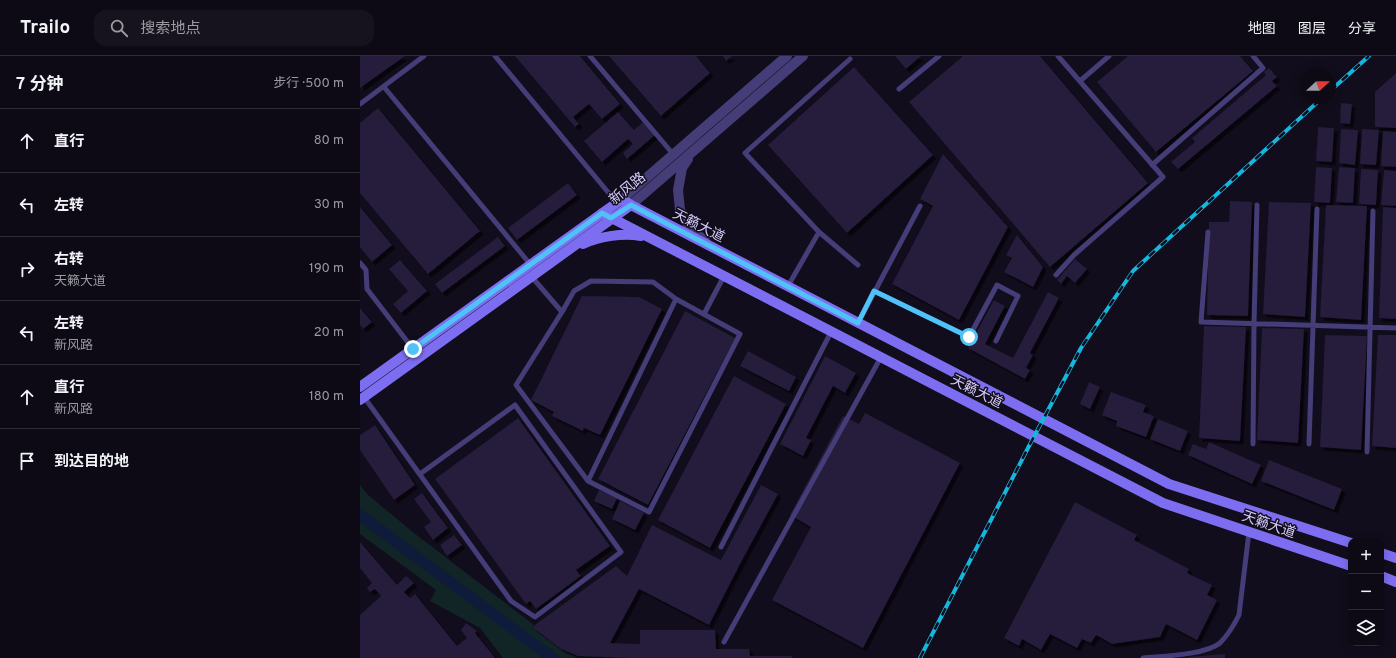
<!DOCTYPE html>
<html lang="zh">
<meta charset="utf-8">
<style>
body{margin:0;font-family:Overpass,"Noto Sans SC",sans-serif;background:#16131e;color:#f1f3f6}
.controls{position:absolute;right:12px;bottom:12px;display:grid;overflow:hidden;border-radius:8px;box-shadow:0 2px 10px #0003}
.controls button{width:36px;height:36px;display:grid;place-items:center;padding:0;border:0;border-bottom:1px solid #2d2b34;background:#0d0a15;color:#f1f3f6;font:20px sans-serif}
.compass{position:absolute;left:940px;top:12px;width:36px;height:36px;border-radius:50%;background:#0d0a15;box-shadow:0 2px 10px #0003;rotate:68deg}
.stop{position:absolute;width:12px;height:12px;margin:-9px;border:3px solid #4fc3f7;border-radius:50%;background:#fff}
.stop.end{background:#4fc3f7;border-color:#fff;box-shadow:0 1px 4px #0008}
.list{margin:0;padding:0;list-style:none}
h2{display:flex;justify-content:space-between;align-items:center;height:52px;margin:0;padding:0 16px;font-size:17px}
h2 small{font-size:13px;font-weight:400;color:#9a9aa0}
.list li{display:grid;grid-template-columns:26px 1fr auto;gap:12px;align-items:center;box-sizing:border-box;height:64px;padding:0 16px;border-top:1px solid #2d2b34}
.list b{display:block;font-size:15px;white-space:nowrap}
.list p{margin:0;font-size:13px;white-space:nowrap;color:#9a9aa0}
.list em{font-size:13px;font-style:normal;color:#9a9aa0}
.icon{flex:none;width:22px;height:22px;fill:none;stroke:currentColor;stroke-width:2;stroke-linecap:round;stroke-linejoin:round}
.map{position:relative;flex:none;width:1036px;height:602px;overflow:hidden}
header{display:flex;align-items:center;gap:24px;box-sizing:border-box;height:56px;padding:0 20px;background:#0d0a15;border-bottom:1px solid #2d2b34}
header strong{font-size:19px}
nav{display:flex;gap:22px;margin-inline-start:auto;font-size:14px}
.search{width:280px;height:36px;background:#16131e;display:flex;align-items:center;gap:10px;box-sizing:border-box;padding:0 14px;border-radius:12px;color:#9a9aa0;font-size:15px}
main{display:flex}
aside{flex:1;background:#0d0a15}
.map>svg:first-child{display:block}
</style>
<header>
<strong>Trailo</strong>
<div class="search"><svg class="icon" aria-label="search" viewBox="0 0 24 24"><circle cx="10" cy="10" r="6"/><path d="M15 15l6 6"/></svg>搜索地点</div>
<nav><a>地图</a><a>图层</a><a>分享</a></nav>
</header>
<main>
<aside>
<h2>7 分钟<small>步行 · 500 m</small></h2>
<ul class="list">
<li><svg class="icon" aria-label="ahead" viewBox="0 0 24 24"><path d="M12 20V5M6 11l6-6 6 6"/></svg><div><b>直行</b></div><em>80 m</em></li>
<li><svg class="icon" aria-label="left" viewBox="0 0 24 24"><path d="M17 20v-9H6M10 6l-5 5 5 5"/></svg><div><b>左转</b></div><em>30 m</em></li>
<li><svg class="icon" aria-label="right" viewBox="0 0 24 24"><path d="M7 20v-9h11M14 6l5 5-5 5"/></svg><div><b>右转</b><p>天籁大道</p></div><em>190 m</em></li>
<li><svg class="icon" aria-label="left" viewBox="0 0 24 24"><path d="M17 20v-9H6M10 6l-5 5 5 5"/></svg><div><b>左转</b><p>新风路</p></div><em>20 m</em></li>
<li><svg class="icon" aria-label="ahead" viewBox="0 0 24 24"><path d="M12 20V5M6 11l6-6 6 6"/></svg><div><b>直行</b><p>新风路</p></div><em>180 m</em></li>
<li><svg class="icon" aria-label="arrive" viewBox="0 0 24 24"><path d="M6 21V4h12l-3 4 3 4H6"/></svg><div><b>到达目的地</b></div></li>
</ul>
</aside>
<div class="map">
<svg width="1036" height="602" viewBox="0 0 1036 602">
<defs>
<filter id="shadow"><feDropShadow dx="3.5" dy="3.5" stdDeviation="0" flood-color="#0009"/></filter>
</defs>
<rect width="100%" height="100%" fill="#110d1c"/>
<path fill="#112426" d="M0 429 7 438 54 477 174 569 172 571 201 593 218 600 270 602H143L120 572 70 545 76 534 0 478Z"/>
<path fill="#0f1b3a" d="M0 452 202 602H183L0 466Z"/>
<path fill="#251b3b" filter="url(#shadow)" d="M0 0H45L0 32Z
M155 0H220L260 48 242 63 229 48 213 61 219 68 215 71Z
M249 0H336L350 17 301 60Z
M363 0H372L366 5Z
M535 0H561L546 13Z
M603 0H680L788 127 690 211 549 46Z
M768 0H880L893 15 796 96 737 26Z
M494 11 573 99 487 177 408 89Z
M909 12 917 21 912 25 917 30 818 113 811 106 835 86 832 82 906 19 904 16Z
M1036 17V72L1015 71V36Z
M981 47 992 48 990 68 980 67Z
M18 52 120 175 68 218 0 137V67Z
M258 56 274 74 283 66 295 79 267 103 263 97 273 88 268 83 242 106 224 85Z
M958 71 974 72 972 106 956 105Z
M981 73 998 74 995 109 979 107Z
M1002 73 1019 74 1016 109 1000 108Z
M1023 75 1036 76V111L1021 110Z
M583 98 648 171 599 264 532 228 573 150 560 143Z
M956 111 972 112 970 147 954 146Z
M979 111 995 112 993 147 976 146Z
M1001 113 1018 114 1016 149 999 148Z
M1024 114 1036 115V150L1021 149Z
M208 127 217 139 157 184 148 172Z
M870 145 892 146 888 260 847 259 849 166H869Z
M909 146 951 147 945 261 903 258Z
M966 149 1007 150 1001 264 960 261Z
M0 151 32 189 12 206 0 191Z
M1023 151 1036 152V263L1019 262Z
M657 179 683 211 673 231 644 216 652 202 646 199Z
M138 181 145 190 82 237 75 228Z
M715 203 727 213 715 227 707 220 701 228 697 224Z
M40 204 67 235 41 257 33 248 48 235 29 213Z
M688 236 699 242 670 297 673 299 666 312 670 314 665 323 608 292 634 244 645 250 625 288 653 302Z
M222 240 279 241 302 253 240 379 224 372 223 375 192 360 194 356 171 344Z
M0 252 12 266 3 273 0 269Z
M325 255 375 282 288 449 238 423Z
M844 270 886 271 880 385 839 382Z
M902 272 944 273 938 387 897 384Z
M965 279 1007 280 1001 394 960 391Z
M1018 279H1036V392L1012 390Z
M388 295 436 321 429 335 380 310Z
M465 300 496 317 485 337 473 330 446 382 451 384 443 400 420 388Z
M374 320 426 348 350 492 298 464Z
M729 326 740 331 730 353 720 348Z
M751 336 786 349 783 356 794 360 786 381 756 370 757 365 742 359Z
M505 357 600 407 503 592 412 544 451 471 430 459 483 360 499 368Z
M158 362 250 490 216 514 221 520 176 553 170 545 166 548 75 423Z
M798 363 828 375 820 395 790 383Z
M15 369 55 429 34 444 0 394V379Z
M849 386 901 409 892 428 828 399 833 388 846 393Z
M909 404 982 433 974 454 901 425Z
M401 429 418 438 380 508 349 569 279 533 250 587 280 588V574H355L356 593H389L390 600H432V602H270L218 600 201 593 172 571 256 510 267 520 292 469 361 504Z
M239 434 257 442 252 453 234 445Z
M62 437 88 472 73 484 64 471 71 466 54 443Z
M260 445 284 457 275 474 252 463Z
M715 446 777 479 774 484 829 513 827 517 852 529 847 539 857 544 837 584 806 568 800 581 752 588 736 579 731 587 722 583 717 592 690 578 681 594 662 583 659 590 644 582Z
M94 479 102 489 87 500 80 489Z
M0 486 37 529 46 520 54 527 44 536 50 542 55 538 97 590 107 582 101 574 106 567 117 575 115 577 135 602H0V559L21 540 15 533 10 536 7 532 12 527 0 512Z
M865 598V602H828V601Z"/>
<g fill="none" stroke-linecap="round" stroke-linejoin="round">
<path stroke="#443d77" stroke-width="5" d="M135 0 257 147
M230 0 313 98
M720 25 749 0
M24 31 170 208
M539 33 579 0
M0 48 64 0
M792 109 903 12 893 0
M459 176 385 97 490 3
M848 176 841 266 1036 272
M0 207 6 214 7 233 53 293
M696 219 714 199 803 121 698 0
M171 220 202 256 156 329 228 425 289 456 380 278 316 243 228 425
M428 230 459 176 498 209
M514 235 609 281 637 229 658 240 636 285
M202 256 214 235 231 225 293 226 316 243
M344 258 364 220
M498 267 560 150
M4 341 151 545 175 561 261 496 155 349 60 418
M893 388 894 268 897 149
M949 388 957 153
M1007 396 1013 155
M361 491 471 276
M364 586 521 301
M783 602C803 600 845 599 860 587 868 579 874 569 879 559L889 476"/>
<path stroke="#443d77" stroke-width="10" d="M328 103 322 112 318 134 320 154 330 172 345 185
M262 143 427 0
M271 149 443 0"/>
<path stroke="#7d6ef1" stroke-width="10" d="M242 157 803 447 991 510
M223 188C240 180 263 177 281 180
M0 331 262 143 271 149 809 428 991 487
M0 344 271 149
M1021 497 1036 502
M1021 520 1036 526"/>
<defs>
<path id="rail" d="M970 35 1009 0
M560 602 669 390 721 292 773 215 962 42"/>
</defs>
<use href="#rail" stroke="#15b7de" stroke-width="4"/>
<use href="#rail" stroke="#110d1c" stroke-width="2.5" stroke-dasharray="8" stroke-linecap="butt"/>
</g>
<g fill="none" stroke-linecap="round" stroke-linejoin="round">
<path stroke="#4fc3f7" stroke-width="5" d="M53 293 242 157 251 162 271 149 498 267 514 235 609 281"/>
</g>
<g text-anchor="middle" stroke-width="3" stroke-linejoin="round" paint-order="stroke">
<g font-size="14" fill="#d7cdfa" stroke="#110d1c">
<text transform="translate(267 132) rotate(-39)" y="5">新风路</text>
<text transform="translate(339 169) rotate(27)" y="5">天籁大道</text>
<text transform="translate(617 335) rotate(27)" y="5">天籁大道</text>
<text transform="translate(909 468) rotate(19)" y="5">天籁大道</text>
</g>
</g>
</svg>
<div class="controls">
<button>+</button>
<button>−</button>
<button><svg class="icon" aria-label="layers" viewBox="0 0 24 24"><path d="M12 4l9 5-9 5-9-5zM3 14l9 5 9-5"/></svg></button>
</div>
<svg class="compass" viewBox="-18 -18 36 36"><path d="M0-13l5 13h-10z" fill="#e53935"/><path d="M0 13l5-13h-10z" fill="#9a9aa0"/></svg>
<div class="stop" style="left:609px;top:281px"></div>
<div class="stop end" style="left:53px;top:293px"></div>
</div>
</main>
